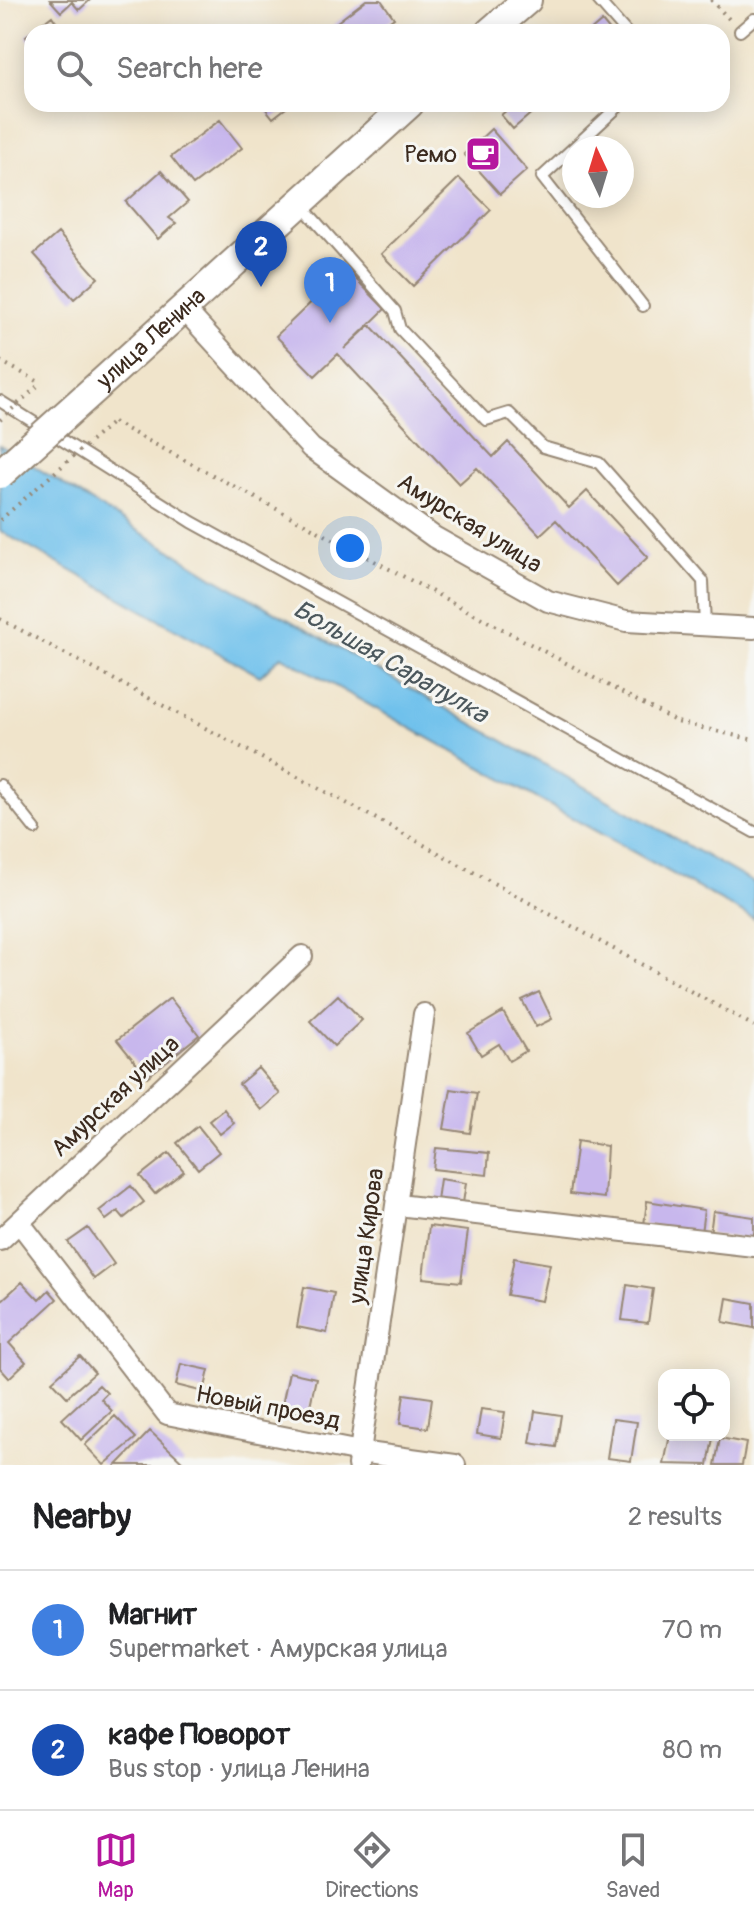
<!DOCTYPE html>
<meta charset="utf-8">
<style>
body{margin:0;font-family:Pangolin,sans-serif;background:#f6f6f6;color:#202124}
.controls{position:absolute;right:24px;bottom:24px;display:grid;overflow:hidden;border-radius:16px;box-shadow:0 4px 20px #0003}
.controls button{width:72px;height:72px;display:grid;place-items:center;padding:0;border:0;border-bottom:2px solid #e0e0e0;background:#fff;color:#202124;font:40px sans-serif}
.compass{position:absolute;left:562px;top:136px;width:72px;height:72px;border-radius:50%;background:#fff;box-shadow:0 4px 20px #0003;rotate:356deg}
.you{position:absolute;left:350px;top:548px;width:28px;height:28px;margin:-20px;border:6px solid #fff;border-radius:50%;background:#1a73e8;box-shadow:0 0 0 12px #1a73e833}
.badge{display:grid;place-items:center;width:52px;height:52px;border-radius:50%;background:#b5179e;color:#fff;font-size:26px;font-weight:700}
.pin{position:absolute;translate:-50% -66px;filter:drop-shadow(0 2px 4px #0008)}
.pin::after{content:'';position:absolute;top:42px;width:28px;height:24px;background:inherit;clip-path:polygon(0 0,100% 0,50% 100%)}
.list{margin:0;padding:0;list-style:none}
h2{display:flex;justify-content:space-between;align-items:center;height:104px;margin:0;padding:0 32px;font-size:34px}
h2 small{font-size:26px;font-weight:400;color:#757577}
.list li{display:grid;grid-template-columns:52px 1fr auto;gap:24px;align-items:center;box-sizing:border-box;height:120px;padding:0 32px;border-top:2px solid #e0e0e0}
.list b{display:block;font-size:30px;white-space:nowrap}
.list p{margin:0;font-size:26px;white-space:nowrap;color:#757577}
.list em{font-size:26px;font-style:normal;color:#757577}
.icon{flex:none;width:44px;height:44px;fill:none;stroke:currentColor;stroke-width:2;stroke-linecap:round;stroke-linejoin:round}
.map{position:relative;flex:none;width:754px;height:1465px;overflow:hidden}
.search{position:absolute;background:#fff;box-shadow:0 4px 20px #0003;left:24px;right:24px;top:24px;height:88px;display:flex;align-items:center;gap:20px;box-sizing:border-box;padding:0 28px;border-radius:24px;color:#757577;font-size:30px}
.sheet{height:344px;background:#fff}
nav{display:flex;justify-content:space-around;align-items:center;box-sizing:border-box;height:112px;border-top:2px solid #e0e0e0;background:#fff;font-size:22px;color:#757577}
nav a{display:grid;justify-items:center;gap:4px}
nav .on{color:#b5179e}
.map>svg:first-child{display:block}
</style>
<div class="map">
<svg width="754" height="1465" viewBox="0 0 754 1465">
<rect width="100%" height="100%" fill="#f6f6f2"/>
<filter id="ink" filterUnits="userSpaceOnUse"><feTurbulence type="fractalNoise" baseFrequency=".0125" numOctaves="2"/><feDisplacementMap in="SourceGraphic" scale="16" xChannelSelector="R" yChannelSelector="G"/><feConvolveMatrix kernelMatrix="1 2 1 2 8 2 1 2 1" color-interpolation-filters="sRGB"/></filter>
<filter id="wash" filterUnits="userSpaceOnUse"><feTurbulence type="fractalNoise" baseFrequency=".006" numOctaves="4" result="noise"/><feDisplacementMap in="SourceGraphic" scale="32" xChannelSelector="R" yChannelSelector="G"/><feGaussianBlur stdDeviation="1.8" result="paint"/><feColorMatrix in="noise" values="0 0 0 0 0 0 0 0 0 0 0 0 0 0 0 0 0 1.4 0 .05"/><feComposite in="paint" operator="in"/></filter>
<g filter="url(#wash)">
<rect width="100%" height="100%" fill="#f0e4cb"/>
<path fill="#70c1ec" stroke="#567685" stroke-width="2" d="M0 445 215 578 754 883V919L281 656 260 676 0 531Z"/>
<g id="blocks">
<path fill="#c8b7ed" d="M50 0H90L79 10 72 2 61 12Z
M366 0H381L394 18 375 32H337L332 26Z
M52 16 63 32H32V44L26 36Z
M602 21 611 32H589Z
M262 104H291L273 118Z
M514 104H528L534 111 513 129 501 115Z
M220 120 242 148 193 185 171 157Z
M491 129 527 170 500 194 464 154Z
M161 171 188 202 169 218 176 223 158 239 126 202Z
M459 178 491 210 413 286 381 254Z
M58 233 98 278 74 299 34 254Z
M346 269 385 309 344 349 370 325 493 457 508 442 569 508 587 491 648 557 617 586 556 520 540 535 477 468 459 484 338 354 315 376 276 336Z
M539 992 552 1019 536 1027 522 1000Z
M338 995 362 1020 334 1046 310 1021Z
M170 998 199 1035 147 1077 117 1040Z
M503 1012 526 1051 509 1061 499 1044 481 1055 468 1033Z
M258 1068 280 1094 261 1110 239 1084Z
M451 1089 477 1093 470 1133 444 1129Z
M224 1109 234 1123 220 1134 209 1121Z
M198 1126 219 1152 198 1169 177 1143Z
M577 1141 607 1146 604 1198 570 1194Z
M436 1148 489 1153 487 1175 433 1169Z
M169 1153 184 1171 155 1194 140 1176Z
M440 1179 466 1183 463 1203 437 1200Z
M131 1186 144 1202 124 1218 118 1211 106 1220 99 1211Z
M647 1201 704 1210 701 1233 644 1225Z
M713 1211 754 1217V1240L710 1234Z
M429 1226 468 1231 461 1282 423 1278Z
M88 1228 114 1264 94 1279 68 1242Z
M514 1258 550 1264 542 1301 507 1295Z
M22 1282 39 1300 49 1290 57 1299 9 1343 26 1362 9 1378 0 1368V1302Z
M627 1285 653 1289 648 1323 622 1320Z
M304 1287 334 1293 327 1333 297 1327Z
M727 1298 754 1303V1328L723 1322Z
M80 1356 95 1373 67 1397 52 1381Z
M181 1364 209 1370 204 1392 176 1385Z
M289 1372 316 1378 308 1415 281 1410Z
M99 1385 107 1393 101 1399 112 1411 81 1440 62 1419Z
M404 1394 432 1398 428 1428 400 1424Z
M481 1409 505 1412 501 1438 477 1434Z
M535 1411 561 1415 556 1447 530 1443Z
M115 1416 136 1438 104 1465 85 1445Z
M613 1419 637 1422 631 1461 607 1458Z
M150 1431 184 1463 182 1465H117Z
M670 1435 713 1438 708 1465 664 1464Z
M720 1438 746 1443 742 1465H715Z"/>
</g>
</g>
<g filter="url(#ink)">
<use href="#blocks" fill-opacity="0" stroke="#968774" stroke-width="2"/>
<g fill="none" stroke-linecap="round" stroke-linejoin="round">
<defs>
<path id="lane" d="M598 0 626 32
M740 31 754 19
M621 104 542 177 643 306
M302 206 395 311 400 329 486 420 509 413 543 447 599 463 703 581 705 625
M0 401 192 522 754 832
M0 785 35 829"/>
<path id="street" d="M184 309 311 448 434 537 548 601 626 621 754 628
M398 1205 754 1246
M19 1222 167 1414 360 1452 455 1465
M0 1240 302 956
M358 1465 424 1014"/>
<g id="secondary">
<path d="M490 32 527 0"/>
<path id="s1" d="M99 385 409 104"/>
</g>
</defs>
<use href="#lane" stroke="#968774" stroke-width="14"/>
<use href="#street" stroke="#968774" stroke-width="24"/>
<use href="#secondary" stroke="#968774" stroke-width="32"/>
<path stroke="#968774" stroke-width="4" stroke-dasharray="2 6" stroke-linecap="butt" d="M711 0 729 19
M0 361 41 383
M113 422 677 722 754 740
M0 619 384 823 754 1026"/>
<use href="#lane" stroke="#fff" stroke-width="10"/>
<use href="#street" stroke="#fff" stroke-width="20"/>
<use href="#secondary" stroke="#fff" stroke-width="28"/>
<defs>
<path id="secondary-bridge" d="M0 474 99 385"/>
</defs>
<use href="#secondary-bridge" stroke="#968774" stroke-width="32" stroke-linecap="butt"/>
<path stroke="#968774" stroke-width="4" stroke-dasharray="2 6" stroke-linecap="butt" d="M0 420 41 383
M0 520 113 422"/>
<use href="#secondary-bridge" stroke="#fff" stroke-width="28"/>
</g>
</g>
<defs>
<symbol id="cafe-square" viewBox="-11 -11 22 22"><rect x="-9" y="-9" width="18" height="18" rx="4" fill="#b5179e" stroke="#f6f6f2"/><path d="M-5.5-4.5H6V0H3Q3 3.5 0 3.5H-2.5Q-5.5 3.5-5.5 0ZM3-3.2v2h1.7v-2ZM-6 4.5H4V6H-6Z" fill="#fff"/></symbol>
</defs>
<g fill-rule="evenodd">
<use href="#cafe-square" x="463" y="134" width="40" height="40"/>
</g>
<g text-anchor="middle" stroke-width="6" stroke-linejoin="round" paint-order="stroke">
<g font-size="24" fill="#3b2a1e" stroke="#f6f6f2" text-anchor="end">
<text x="457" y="162">Ремо</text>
</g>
<g font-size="24" fill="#3b2a1e" stroke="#f6f6f2">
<text dy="8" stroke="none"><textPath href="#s1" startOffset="70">улица Ленина</textPath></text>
<text transform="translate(470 523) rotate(32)" y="8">Амурская улица</text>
<text transform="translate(115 1096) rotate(-43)" y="8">Амурская улица</text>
<text transform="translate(366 1236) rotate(-82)" y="8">улица Кирова</text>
<text transform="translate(268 1407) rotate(11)" y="8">Новый проезд</text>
</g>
<g font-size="26" font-style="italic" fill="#4b575c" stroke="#f6f6f2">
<text transform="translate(391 661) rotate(30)" y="9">Большая Сарапулка</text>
</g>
</g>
</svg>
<div class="controls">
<button><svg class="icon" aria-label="locate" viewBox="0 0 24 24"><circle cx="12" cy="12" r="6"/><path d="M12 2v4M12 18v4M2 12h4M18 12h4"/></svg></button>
</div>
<svg class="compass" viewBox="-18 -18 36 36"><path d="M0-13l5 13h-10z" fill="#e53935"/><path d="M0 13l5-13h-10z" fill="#757577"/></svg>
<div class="you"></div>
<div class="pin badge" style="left:330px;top:323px;background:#3f7fe0">1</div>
<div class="pin badge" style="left:261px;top:287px;background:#1a4fb4">2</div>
<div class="search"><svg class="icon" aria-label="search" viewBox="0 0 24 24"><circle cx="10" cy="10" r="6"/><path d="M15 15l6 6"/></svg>Search here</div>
</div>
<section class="sheet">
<h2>Nearby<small>2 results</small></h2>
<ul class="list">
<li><span class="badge" style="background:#3f7fe0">1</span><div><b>Магнит</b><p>Supermarket · Амурская улица</p></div><em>70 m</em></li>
<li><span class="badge" style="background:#1a4fb4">2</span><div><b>кафе Поворот</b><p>Bus stop · улица Ленина</p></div><em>80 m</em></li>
</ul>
</section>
<nav>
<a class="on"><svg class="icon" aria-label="map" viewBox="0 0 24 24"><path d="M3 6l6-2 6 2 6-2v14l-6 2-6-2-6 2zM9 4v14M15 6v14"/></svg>Map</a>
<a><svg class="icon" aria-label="directions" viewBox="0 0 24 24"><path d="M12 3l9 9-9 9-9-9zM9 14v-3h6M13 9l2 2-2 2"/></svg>Directions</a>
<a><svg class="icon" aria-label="saved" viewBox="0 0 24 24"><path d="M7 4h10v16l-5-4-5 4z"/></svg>Saved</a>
</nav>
